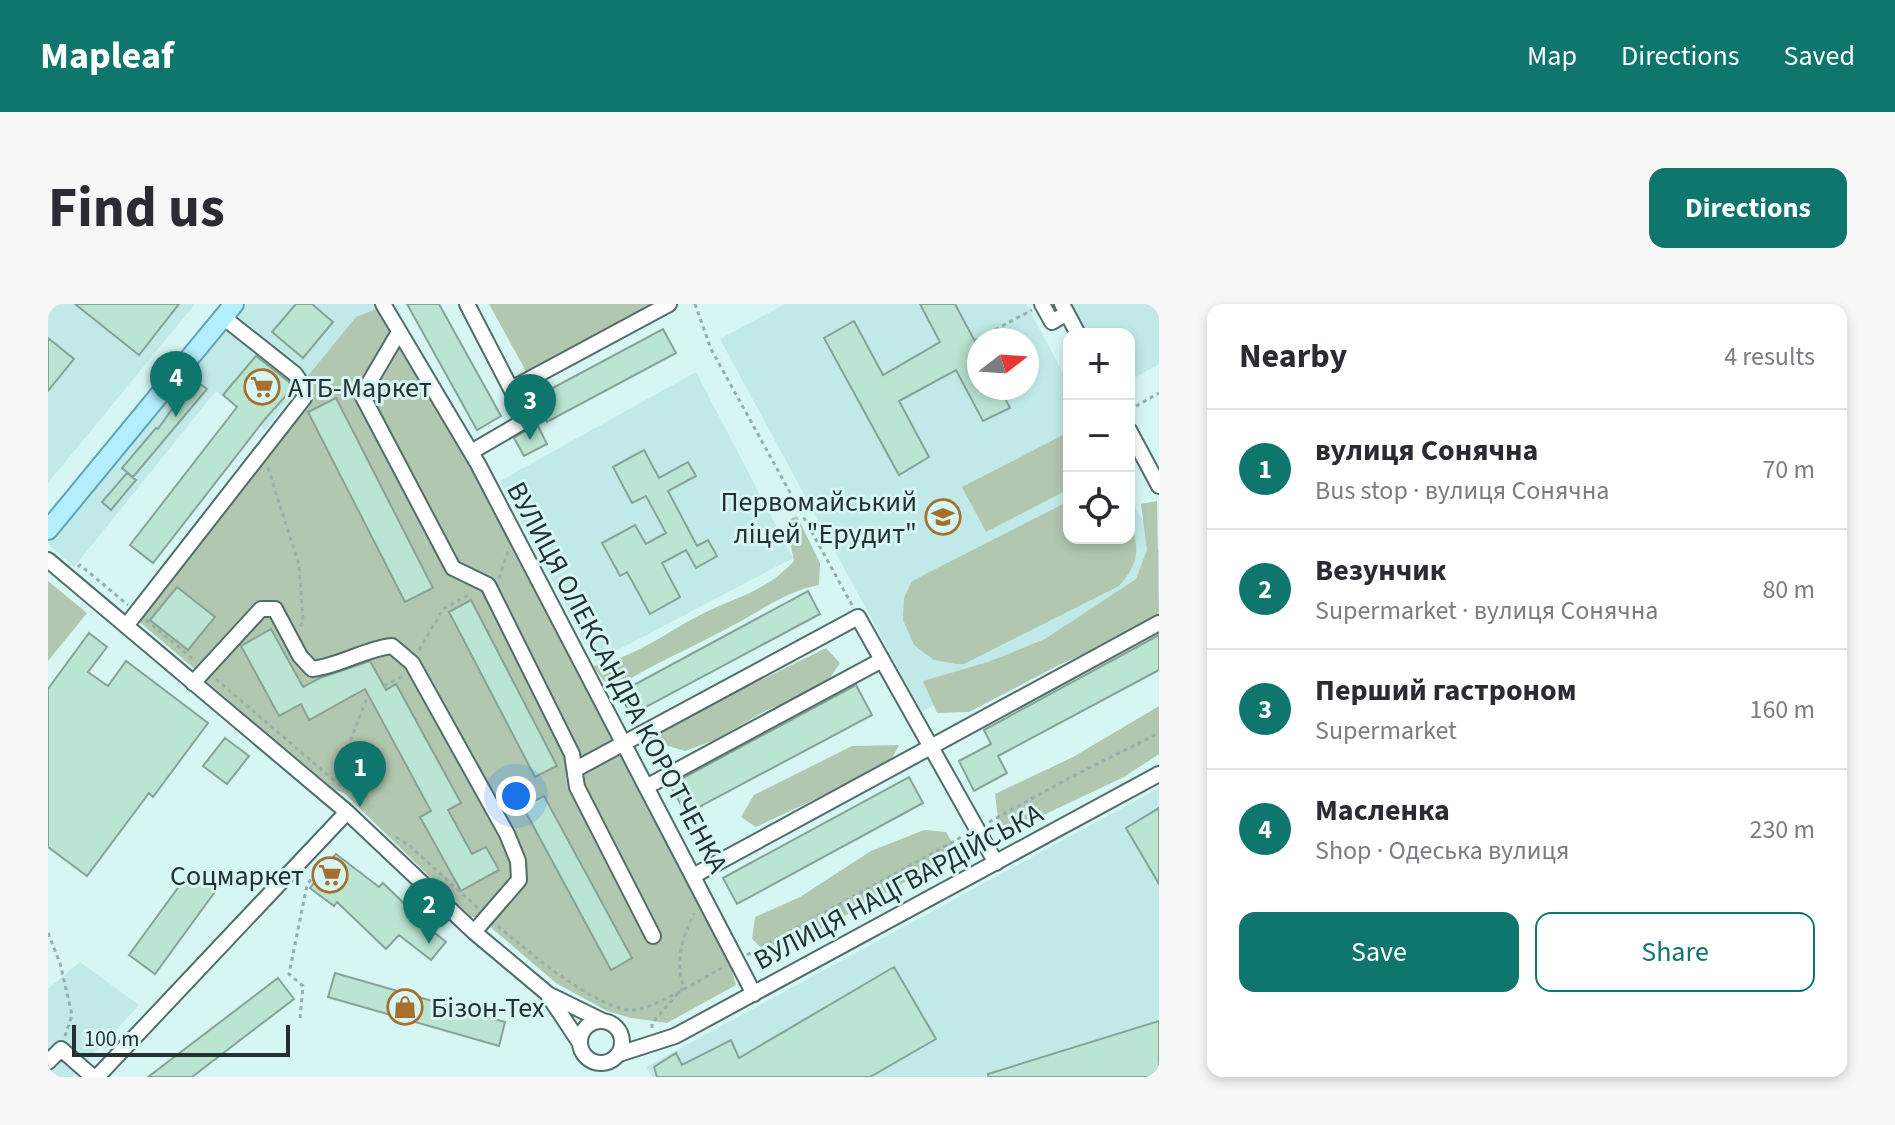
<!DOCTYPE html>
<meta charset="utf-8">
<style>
body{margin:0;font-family:"Source Sans 3",sans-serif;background:#f7f7f7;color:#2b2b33}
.controls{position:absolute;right:24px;top:24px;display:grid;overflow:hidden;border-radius:16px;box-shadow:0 4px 12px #0003}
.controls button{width:72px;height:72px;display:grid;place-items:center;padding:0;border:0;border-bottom:2px solid #e1e1e2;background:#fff;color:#2b2b33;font:40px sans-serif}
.compass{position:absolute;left:919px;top:24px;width:72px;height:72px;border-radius:50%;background:#fff;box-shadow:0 4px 12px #0003;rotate:73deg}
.scale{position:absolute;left:24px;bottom:20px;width:218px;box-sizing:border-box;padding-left:8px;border:4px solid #243130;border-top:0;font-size:22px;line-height:28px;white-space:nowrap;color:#243130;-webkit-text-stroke:6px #d6f6f4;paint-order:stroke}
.you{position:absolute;left:468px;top:492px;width:28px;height:28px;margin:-20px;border:6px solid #fff;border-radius:50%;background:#1a73e8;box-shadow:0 0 0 12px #1a73e833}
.badge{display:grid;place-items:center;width:52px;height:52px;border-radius:50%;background:#0f766e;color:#fff;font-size:26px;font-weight:700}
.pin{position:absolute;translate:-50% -66px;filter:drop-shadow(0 2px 4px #0008)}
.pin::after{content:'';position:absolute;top:42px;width:28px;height:24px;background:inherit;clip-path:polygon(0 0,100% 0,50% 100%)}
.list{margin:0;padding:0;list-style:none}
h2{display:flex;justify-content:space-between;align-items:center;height:104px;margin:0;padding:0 32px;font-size:34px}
h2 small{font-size:26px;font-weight:400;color:#7c7c81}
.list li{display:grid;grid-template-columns:52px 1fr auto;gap:24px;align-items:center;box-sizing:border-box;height:120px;padding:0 32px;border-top:2px solid #e1e1e2}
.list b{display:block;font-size:30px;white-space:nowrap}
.list p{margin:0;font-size:26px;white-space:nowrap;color:#7c7c81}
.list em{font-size:26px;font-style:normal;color:#7c7c81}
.actions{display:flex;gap:16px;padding:24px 32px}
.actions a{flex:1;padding:18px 0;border:2px solid #0f766e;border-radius:16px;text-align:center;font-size:28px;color:#0f766e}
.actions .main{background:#0f766e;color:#fff}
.icon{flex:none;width:44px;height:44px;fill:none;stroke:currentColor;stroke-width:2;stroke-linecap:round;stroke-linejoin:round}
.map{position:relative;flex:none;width:1111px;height:773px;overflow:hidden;border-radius:16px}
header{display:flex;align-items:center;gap:48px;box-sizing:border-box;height:112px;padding:0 40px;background:#0f766e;color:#fff}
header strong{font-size:38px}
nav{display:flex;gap:44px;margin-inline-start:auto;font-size:28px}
.intro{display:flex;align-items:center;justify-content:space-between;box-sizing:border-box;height:192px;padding:0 48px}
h1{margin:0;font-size:56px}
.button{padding:20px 36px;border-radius:16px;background:#0f766e;color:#fff;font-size:28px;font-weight:700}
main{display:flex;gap:48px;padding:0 48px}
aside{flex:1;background:#fff;border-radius:16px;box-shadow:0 4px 12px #0003}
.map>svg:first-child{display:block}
</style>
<header>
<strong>Mapleaf</strong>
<nav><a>Map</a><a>Directions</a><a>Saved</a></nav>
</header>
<div class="intro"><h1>Find us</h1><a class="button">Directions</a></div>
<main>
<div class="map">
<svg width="1111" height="773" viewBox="0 0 1111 773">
<rect width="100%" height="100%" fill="#d6f6f4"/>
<path fill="#c0e9e7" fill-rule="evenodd" d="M0 0H147L0 179Z
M199 0H329L331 4 308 13 217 126 168 87 26 263 0 240Z
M737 0H978L1021 80V234H1081V191L1111 247V279L874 408 672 35ZM931 36H979V84H931Z
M1023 0H1111V60L1081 77V30H1040Z
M648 68 745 254 547 358 452 177Z
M1111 484V773H604L598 763Z
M32 658 91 701 24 773H0V685Z"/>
<path fill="#b2c7af" d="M441 0H613L480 71Z
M331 4 346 28 311 90 391 245 436 283 534 485 532 468 567 448 576 451 682 660 688 681 619 719 583 714 559 707 508 679 439 620 473 557 364 359 344 342 266 361 230 303 210 302 149 367 88 315 218 156 260 93 259 73 308 13Z
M348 41H354L420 151 565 435 564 441 534 455 529 453 443 280 409 262 319 90Z
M1021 128V185L938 228 914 183Z
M1021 197V234H1081V215C1092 244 1092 258 1071 282L916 360H908L886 356 866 341 855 316 856 294 864 277Z
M1109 197 1111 311 1064 338 1011 361 921 408 889 409 875 377 940 358 997 335 1088 275 1099 246 1093 200Z
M749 212 772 259 771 281C737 287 710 309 680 324 643 344 604 360 569 383L555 376 545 362C591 352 616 329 656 309 691 292 718 287 746 257L741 233 742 215Z
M0 277 39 309 0 357Z
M216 309 226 310 262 368 343 347 363 366 467 559 466 575 431 613H423L296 489 287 486 157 376Z
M778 344 792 359 782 374 754 393 721 405 667 436 637 447 617 441 610 430 642 411Z
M1111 402V450L1076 473 985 516 951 522 947 490 1025 453Z
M851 441 841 460 708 523 693 513 706 491 804 442Z
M876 526 898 528 907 544 886 562 784 619 720 650 704 635 707 613 752 593 823 547Z"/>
<path fill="#bbe5d3" stroke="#88a297" stroke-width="2" d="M27 0H131L91 51Z
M248 0H264L285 18 255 54 224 28Z
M359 0H391L453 112 429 126Z
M872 0H907L931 45V84H952L962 104 935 117 908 66 851 97 881 153 851 171 776 34 806 17 835 71 892 38Z
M615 25 628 49 499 118 486 94Z
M0 34 26 55 0 87Z
M208 52 240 77 245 84 217 115 105 259 82 241 189 103 175 91Z
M145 75 159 85 85 173 74 164 108 124 110 125Z
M288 94 385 284 357 298 260 108Z
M489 120 499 140 476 152 466 134Z
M596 146 611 174 640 158 648 172 620 187 649 242 660 236 669 252 648 264 638 246 614 259 632 293 602 310 579 268 572 272 554 239 587 221 598 240 618 229 598 192 584 199 565 163Z
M79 169 88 176 63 206 54 198Z
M129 283 167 313 140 346 102 316Z
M760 287 772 310 583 411 571 389Z
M423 296 509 462 487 473 401 308Z
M223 325 255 383 272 374 322 357 338 386 348 380 413 499 400 506 424 550 438 543 451 566 413 587 372 513 383 507 317 385 261 416 253 400 231 412 193 342Z
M41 329 59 343 40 368 60 382 78 357 160 419 105 493 101 489 39 572 0 543V385Z
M1111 331V366L950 452 959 469 926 487 911 457 943 440 936 426Z
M808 381 824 411 638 510 622 481Z
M177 434 201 452 179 480 155 462Z
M861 473 875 499 689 600 675 574Z
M496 492 584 654 563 666 475 503Z
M1111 504V580L1078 524Z
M288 550 331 583 335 579 369 612 368 614 398 638 383 656 351 631 338 645 289 598 286 602 262 584Z
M143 566 169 585 107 670 81 651Z
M846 663 888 735 822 773H609L606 763 628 749 634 761 683 736 691 754Z
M287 669 457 718 451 742 280 693Z
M230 674 246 695 144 773H100Z
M1111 717V773H940V770Z"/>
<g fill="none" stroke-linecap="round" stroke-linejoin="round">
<defs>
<path id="minor" d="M335 0 430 160 706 690
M419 0 463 85
M994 0 1004 18 1019 9
M1014 0 1030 30
M351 28 314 91 405 264 440 281 524 450 529 483 605 632
M1081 126 1111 182
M423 148 478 116 463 85 621 0
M0 256 299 508 426 628 500 690 553 716
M78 322 256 94V83L247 70 175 13
M145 379 213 305H227L252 352 264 365C292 362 316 345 344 342L364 359 459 530 470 557 471 576 426 628
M528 465 810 313 948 559
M598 483 834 356
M645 572 1111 319
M500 691 532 739
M532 738a21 21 0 1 1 42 0a21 21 0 1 1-42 0Z
M571 750 627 732 1111 470
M0 758 13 745 45 773
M49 773 299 508"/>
<path id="major" d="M0 226 186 0"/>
</defs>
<use href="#minor" stroke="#516d6c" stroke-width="18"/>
<use href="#major" stroke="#5ea4b7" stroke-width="22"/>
<path stroke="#96afad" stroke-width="3" stroke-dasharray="4 4" stroke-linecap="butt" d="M647 0 663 45 804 301
M926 37 984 6
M1081 106 1111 89
M220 164 251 261 255 316 252 323
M30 263 32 261 80 301
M451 274 460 247
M98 316 147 357
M371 346 395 305 424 289
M168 375 296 485
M336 382 355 372
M288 474 320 391
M941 518 1023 473 1111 429
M348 533 362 542 430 604
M450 622C478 646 548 705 584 706 603 707 658 672 678 662
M0 629 12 659 24 711 17 732
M699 651 917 531
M252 714 255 682 241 670 259 581 266 571V563
M604 724V719L636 683C626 658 635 633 646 609"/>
<use href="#minor" stroke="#fff" stroke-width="14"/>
<use href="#major" stroke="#b2eeff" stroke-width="18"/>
</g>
<defs>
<symbol id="supermarket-ring" viewBox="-11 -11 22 22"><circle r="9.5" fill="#d6f6f4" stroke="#a76f2d" stroke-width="1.5"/><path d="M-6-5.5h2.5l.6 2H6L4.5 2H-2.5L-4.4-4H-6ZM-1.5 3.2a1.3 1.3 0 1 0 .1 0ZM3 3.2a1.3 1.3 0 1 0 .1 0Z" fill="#a76f2d"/></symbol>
<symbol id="school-ring" viewBox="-11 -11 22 22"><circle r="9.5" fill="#d6f6f4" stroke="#a76f2d" stroke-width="1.5"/><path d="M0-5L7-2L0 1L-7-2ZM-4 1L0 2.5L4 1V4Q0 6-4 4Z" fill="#a76f2d"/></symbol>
<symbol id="shop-ring" viewBox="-11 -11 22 22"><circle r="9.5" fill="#d6f6f4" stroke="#a76f2d" stroke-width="1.5"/><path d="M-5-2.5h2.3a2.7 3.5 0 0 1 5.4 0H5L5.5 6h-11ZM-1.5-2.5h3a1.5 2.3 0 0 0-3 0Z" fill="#a76f2d"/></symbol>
</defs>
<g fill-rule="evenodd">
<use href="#supermarket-ring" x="194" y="63" width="40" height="40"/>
<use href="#school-ring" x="875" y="193" width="40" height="40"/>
<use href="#supermarket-ring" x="262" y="551" width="40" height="40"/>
<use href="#shop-ring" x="337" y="683" width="40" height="40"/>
</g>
<g text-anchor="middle" stroke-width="6" stroke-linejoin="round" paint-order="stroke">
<g font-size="28" fill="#243130" stroke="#d6f6f4" text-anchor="start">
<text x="240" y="93">АТБ-Маркет</text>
<text x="869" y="207" text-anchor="end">Первомайський<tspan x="869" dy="32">ліцей "Ерудит"</tspan></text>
<text x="256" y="581" text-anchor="end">Соцмаркет</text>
<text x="383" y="713">Бізон-Тех</text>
</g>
<g font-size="28" fill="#243130" stroke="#d6f6f4">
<text transform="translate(570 373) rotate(62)" y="10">ВУЛИЦЯ ОЛЕКСАНДРА КОРОТЧЕНКА</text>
<text transform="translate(850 582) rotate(-28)" y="10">ВУЛИЦЯ НАЦГВАРДІЙСЬКА</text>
</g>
</g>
</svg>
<div class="controls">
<button>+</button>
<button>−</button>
<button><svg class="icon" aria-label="locate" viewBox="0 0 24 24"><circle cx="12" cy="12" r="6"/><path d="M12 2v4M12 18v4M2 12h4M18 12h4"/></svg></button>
</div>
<svg class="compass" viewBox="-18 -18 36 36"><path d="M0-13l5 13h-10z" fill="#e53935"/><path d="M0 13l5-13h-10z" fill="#7c7c81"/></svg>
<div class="scale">100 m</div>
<div class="you"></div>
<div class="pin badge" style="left:312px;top:503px">1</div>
<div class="pin badge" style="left:381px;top:640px">2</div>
<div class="pin badge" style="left:482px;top:136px">3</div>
<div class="pin badge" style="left:128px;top:113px">4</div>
</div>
<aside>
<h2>Nearby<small>4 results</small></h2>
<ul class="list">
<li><span class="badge">1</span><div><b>вулиця Сонячна</b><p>Bus stop · вулиця Сонячна</p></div><em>70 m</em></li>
<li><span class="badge">2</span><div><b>Везунчик</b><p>Supermarket · вулиця Сонячна</p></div><em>80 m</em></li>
<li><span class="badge">3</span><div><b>Перший гастроном</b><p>Supermarket</p></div><em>160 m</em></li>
<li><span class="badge">4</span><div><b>Масленка</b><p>Shop · Одеська вулиця</p></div><em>230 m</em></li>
</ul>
<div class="actions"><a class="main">Save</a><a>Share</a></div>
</aside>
</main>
